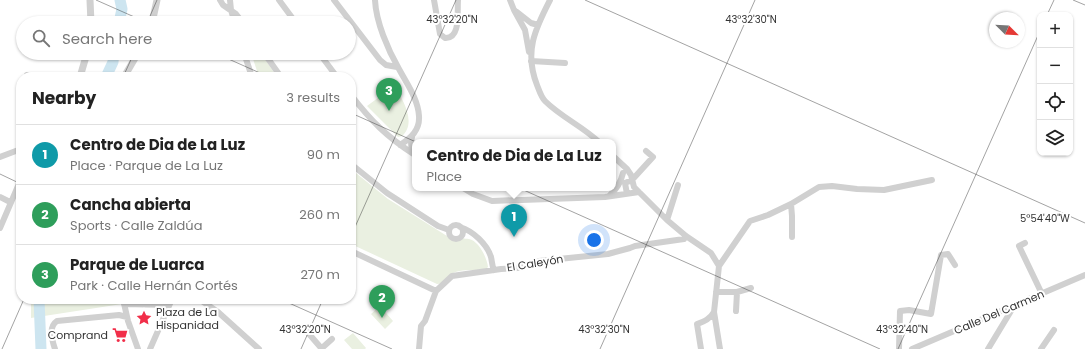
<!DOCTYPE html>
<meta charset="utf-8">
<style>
body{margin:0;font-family:Poppins,sans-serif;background:#f2f2f2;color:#222}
.controls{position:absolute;right:12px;top:12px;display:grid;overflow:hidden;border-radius:8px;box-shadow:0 1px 3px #0004}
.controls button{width:36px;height:36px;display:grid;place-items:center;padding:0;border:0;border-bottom:1px solid #e0e0e0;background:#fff;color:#222;font:20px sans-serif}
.compass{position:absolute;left:989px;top:12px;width:36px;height:36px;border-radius:50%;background:#fff;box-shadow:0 1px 3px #0004;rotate:114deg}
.you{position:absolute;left:594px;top:240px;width:14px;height:14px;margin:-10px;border:3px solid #fff;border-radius:50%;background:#1a73e8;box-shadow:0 0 0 6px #1a73e833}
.badge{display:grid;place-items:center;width:26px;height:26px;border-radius:50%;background:#0f766e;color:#fff;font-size:13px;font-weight:700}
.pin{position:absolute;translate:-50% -33px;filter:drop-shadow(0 1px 2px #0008)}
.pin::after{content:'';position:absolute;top:21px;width:14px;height:12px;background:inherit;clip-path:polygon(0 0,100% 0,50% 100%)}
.popup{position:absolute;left:412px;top:139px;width:204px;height:52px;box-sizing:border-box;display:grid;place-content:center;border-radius:8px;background:#fff;filter:drop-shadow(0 1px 3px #0005);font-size:13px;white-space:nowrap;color:#767676}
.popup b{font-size:15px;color:#222}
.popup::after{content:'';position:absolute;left:50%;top:100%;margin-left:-8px;border:8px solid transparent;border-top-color:#fff}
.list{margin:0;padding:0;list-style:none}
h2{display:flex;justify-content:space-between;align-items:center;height:52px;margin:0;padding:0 16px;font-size:17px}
h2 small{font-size:13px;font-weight:400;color:#767676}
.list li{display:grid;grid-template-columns:26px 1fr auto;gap:12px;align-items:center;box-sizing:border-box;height:60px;padding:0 16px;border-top:1px solid #e0e0e0}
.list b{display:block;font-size:15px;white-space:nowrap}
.list p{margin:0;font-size:13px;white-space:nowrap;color:#767676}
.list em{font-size:13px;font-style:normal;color:#767676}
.icon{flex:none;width:22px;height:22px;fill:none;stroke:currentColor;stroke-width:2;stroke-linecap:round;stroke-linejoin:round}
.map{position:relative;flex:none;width:1085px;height:349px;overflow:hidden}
.search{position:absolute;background:#fff;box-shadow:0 1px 3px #0004;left:16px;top:16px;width:340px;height:44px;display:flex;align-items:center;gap:10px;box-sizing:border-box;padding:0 14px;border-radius:22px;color:#767676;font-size:15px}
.panel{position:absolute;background:#fff;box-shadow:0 1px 3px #0004;left:16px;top:72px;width:340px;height:232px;border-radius:16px}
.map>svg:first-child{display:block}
</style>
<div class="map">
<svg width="1085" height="349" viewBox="0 0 1085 349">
<rect width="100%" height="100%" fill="#fff"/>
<path fill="#eaf0e1" d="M251 53H261L277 77H259Z
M394 86C403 99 417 123 402 136L398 137 367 106Z
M351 169 388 199 447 236C458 241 459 237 469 239 479 241 487 258 488 267L485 270C477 270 460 269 453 273 447 277 444 284 437 284L351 244Z
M31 299H121L122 304 31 318Z
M380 306 393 321 385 329 371 314Z
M353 333 366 348 365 349H352L344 340Z"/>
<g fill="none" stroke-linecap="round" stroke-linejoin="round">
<path stroke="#cde5f0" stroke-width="11" d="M119 23 122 9 120 0
M106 77 113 62 114 53
M39 299 41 349"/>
<path stroke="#d0d0d0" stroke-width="6" d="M220 0 223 5 236 14 243 23
M230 0 231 10 235 23
M279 0 296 23
M334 0 380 60 386 65 397 67
M375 0C376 22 388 50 399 69 407 84 418 99 419 116 420 130 411 138 400 145
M434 0 440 34 445 38C461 39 457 12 458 0
M510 0 514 10 525 30 529 52
M550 0C535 29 524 52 537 85 539 90 541 97 545 101 561 117 582 126 599 142
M517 12 531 23 538 25
M244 53 252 77
M264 53 281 77
M319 53 337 77
M531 61 565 63
M27 75V77
M351 95C371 121 387 137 415 155
M412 153 411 142 412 137
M613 156 627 169 631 175 634 187 667 220 686 236 711 253 719 266
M0 157 21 149
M351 164 387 193 438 226 449 230
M463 188 473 194 492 201 605 197 639 192
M627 194 625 183 632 180 653 157 646 151
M609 196C616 190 621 182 623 173
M0 197 10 202
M791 204 792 216V237
M667 220 678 185
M449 232a7 7 0 1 1 14 0a7 7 0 1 1-14 0Z
M460 227C473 231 487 244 491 257 492 261 492 266 494 270
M0 228 21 179
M1025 243 1019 246 1042 294
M351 251 436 291
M716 292H737L751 288
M123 299 128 321 138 349
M199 299 218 312 259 349
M124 304 169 305
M736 311 737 292
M303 327 322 349
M322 348 332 339
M55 349C52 340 48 327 57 321L119 315 127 317
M150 349 172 299
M419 349 421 326 425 321 436 291 452 276 501 269 518 268 539 261 608 254 630 248 635 246 684 239 686 236
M701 349 697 324C705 321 710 319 714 312
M720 349 714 312 719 266 750 221 768 215 791 204 819 187 832 186 857 189 884 190 932 180
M899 349 900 311 909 310 931 314 941 255 948 254 955 265
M912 349 1085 275
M988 349 1014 306
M1041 349 1054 330"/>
<path stroke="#d0d0d0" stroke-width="7" d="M90 0 91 23
M152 23 157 0
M80 77 87 53
M124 77 138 53"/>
</g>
<path fill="none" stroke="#333" stroke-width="1" stroke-opacity="0.45" d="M96 0 148 23M585 0 1085 223M1073 0 1085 5M1047 15 1054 0M147 23 157 0M215 53 269 77M123 77 134 53M351 113 880 349M0 174 21 184M351 236 456 0M280 299 392 349M2 349 24 299M301 349 323 299M600 349 755 0M898 349 1040 31"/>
<defs>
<symbol id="sight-bare" viewBox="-9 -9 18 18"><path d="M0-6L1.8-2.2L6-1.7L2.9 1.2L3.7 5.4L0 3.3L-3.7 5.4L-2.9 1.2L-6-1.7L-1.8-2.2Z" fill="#f12e49" stroke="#fff" stroke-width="2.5" paint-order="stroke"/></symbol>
<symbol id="supermarket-bare" viewBox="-9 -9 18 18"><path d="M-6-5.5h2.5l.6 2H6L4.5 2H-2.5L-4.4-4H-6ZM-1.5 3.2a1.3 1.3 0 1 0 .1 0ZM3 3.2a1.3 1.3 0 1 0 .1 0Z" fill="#f12e49" stroke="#fff" stroke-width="2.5" paint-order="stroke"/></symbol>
</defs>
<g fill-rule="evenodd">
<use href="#sight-bare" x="133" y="307" width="22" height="22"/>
<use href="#supermarket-bare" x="109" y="324" width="22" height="22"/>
</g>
<g text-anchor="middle" stroke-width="4" stroke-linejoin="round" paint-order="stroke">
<g font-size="11" fill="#333" stroke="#fff">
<text transform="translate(535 263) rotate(-9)" y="4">El Caleyón</text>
<text transform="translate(999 312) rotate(-23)" y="4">Calle Del Carmen</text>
</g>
<g font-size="11" fill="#333" stroke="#fff" text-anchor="start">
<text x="156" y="316">Plaza de La<tspan x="156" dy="13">Hispanidad</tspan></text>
<text x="108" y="339" text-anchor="end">Comprand</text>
</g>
</g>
<g font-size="10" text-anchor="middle" fill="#333" stroke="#fff" stroke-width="4" stroke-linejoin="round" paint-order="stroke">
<text x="452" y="23">43°32'20"N</text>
<text x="751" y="23">43°32'30"N</text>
<text x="1045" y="222">5°54'40"W</text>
<text x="305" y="333">43°32'20"N</text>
<text x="604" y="333">43°32'30"N</text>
<text x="902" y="333">43°32'40"N</text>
</g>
</svg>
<div class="controls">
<button>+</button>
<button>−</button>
<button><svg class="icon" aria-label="locate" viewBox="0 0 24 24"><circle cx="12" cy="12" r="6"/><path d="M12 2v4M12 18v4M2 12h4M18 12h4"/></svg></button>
<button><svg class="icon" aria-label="layers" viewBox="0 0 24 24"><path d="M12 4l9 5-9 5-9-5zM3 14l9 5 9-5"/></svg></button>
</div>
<svg class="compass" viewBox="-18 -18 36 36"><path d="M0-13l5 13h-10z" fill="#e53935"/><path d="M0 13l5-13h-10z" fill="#767676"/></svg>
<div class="you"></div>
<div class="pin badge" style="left:514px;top:237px;background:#0f9aa8">1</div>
<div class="popup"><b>Centro de Dia de La Luz</b>Place</div>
<div class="pin badge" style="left:382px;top:318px;background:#2e9e5b">2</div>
<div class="pin badge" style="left:389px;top:111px;background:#2e9e5b">3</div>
<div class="search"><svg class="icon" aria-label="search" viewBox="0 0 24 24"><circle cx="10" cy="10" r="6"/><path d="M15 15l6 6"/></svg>Search here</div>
<section class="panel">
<h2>Nearby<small>3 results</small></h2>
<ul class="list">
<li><span class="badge" style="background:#0f9aa8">1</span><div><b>Centro de Dia de La Luz</b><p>Place · Parque de La Luz</p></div><em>90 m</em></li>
<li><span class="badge" style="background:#2e9e5b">2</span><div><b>Cancha abierta</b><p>Sports · Calle Zaldúa</p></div><em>260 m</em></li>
<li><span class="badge" style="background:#2e9e5b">3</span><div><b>Parque de Luarca</b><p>Park · Calle Hernán Cortés</p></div><em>270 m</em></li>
</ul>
</section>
</div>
